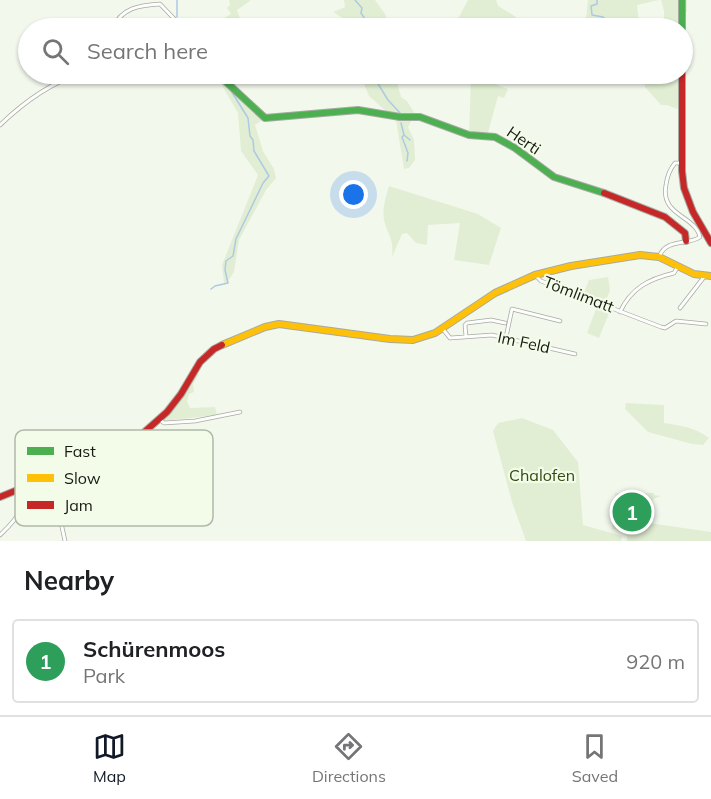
<!DOCTYPE html>
<meta charset="utf-8">
<style>
body{margin:0;font-family:Mulish,sans-serif;background:#f2f2f2;color:#202124}
.you{position:absolute;left:354px;top:195px;width:21px;height:21px;margin:-15px;border:4px solid #fff;border-radius:50%;background:#1a73e8;box-shadow:0 0 0 9px #1a73e833}
.badge{display:grid;place-items:center;width:39px;height:39px;border-radius:50%;background:#111827;color:#fff;font-size:20px;font-weight:700}
.pin{position:absolute;translate:-50% -50%;border:3px solid #fff;box-shadow:0 2px 6px #0006}
.list{margin:0;padding:0;list-style:none}
h2{display:flex;justify-content:space-between;align-items:center;height:78px;margin:0;padding:0 24px;font-size:26px}
h2 small{font-size:20px;font-weight:400;color:#757577}
.list li{display:grid;grid-template-columns:39px 1fr auto;gap:18px;align-items:center;box-sizing:border-box;height:84px;margin:0 12px 12px;padding:0 12px;border:2px solid #e0e0e0;border-radius:6px}
.list b{display:block;font-size:22px;white-space:nowrap}
.list p{margin:0;font-size:20px;white-space:nowrap;color:#757577}
.list em{font-size:20px;font-style:normal;color:#757577}
.icon{flex:none;width:33px;height:33px;fill:none;stroke:currentColor;stroke-width:2;stroke-linecap:round;stroke-linejoin:round}
.map{position:relative;flex:none;width:711px;height:541px;overflow:hidden}
.search{position:absolute;background:#fff;box-shadow:0 2px 4px #0004;left:18px;right:18px;top:18px;height:66px;display:flex;align-items:center;gap:15px;box-sizing:border-box;padding:0 21px;border-radius:33px;color:#757577;font-size:22px}
.sheet{height:174px;background:#fff}
nav{display:flex;justify-content:space-around;align-items:center;box-sizing:border-box;height:84px;border-top:2px solid #e0e0e0;background:#fff;font-size:16px;color:#757577}
nav a{display:grid;justify-items:center;gap:3px}
nav .on{color:#111827}
.map>svg:first-child{display:block}
</style>
<div class="map">
<svg width="711" height="541" viewBox="0 0 711 541">
<rect width="100%" height="100%" fill="#f3f8ed"/>
<path fill="#e1eed3" d="M229 0H251L237 10 243 28 209 27 231 14 227 8 230 5Z
M344 0H375L385 14 390 28H350L344 19 333 12 345 7Z
M468 0H496L498 6C507 12 521 16 519 28H453Z
M588 0H659L637 5 639 23 634 28H606L586 19Z
M661 0H687V12H679V23L664 21V11Z
M221 74H237L233 83 242 97 265 118 255 125 263 151 274 169 276 178 266 190 239 240 234 272 226 284 224 283 222 265 258 175 241 151 238 113 221 84Z
M360 74H395L401 97 407 101 415 114 408 127 414 140 415 160 409 168 404 169 396 120 369 96Z
M469 74 508 89 504 98 498 96 487 136 469 135 471 75Z
M643 74H679V100L677 109 667 105H661L645 87Z
M389 186 478 214 501 228 489 265 454 260 460 223 428 225 427 245 416 243 407 233 402 234 392 257C394 237 388 237 384 220 382 208 386 197 389 186Z
M608 277 610 290 605 304 583 295 589 280Z
M597 306 610 311 599 338 587 333Z
M196 372 199 374 193 384 194 392 189 394 187 401 190 408 215 407 217 415 163 421Z
M626 403 664 405V423C681 426 695 427 709 438L703 445 692 444 648 432 625 409Z
M522 418 553 430 578 462 583 525 622 536 621 541H526L512 502 493 431 498 423Z
M615 493H654V495L661 496 653 499 649 523 711 532V541H627V536L618 530 612 529 616 505Z"/>
<g fill="none" stroke-linecap="round" stroke-linejoin="round">
<path stroke="#adc9e4" stroke-width="1.5" d="M177 0V17
M355 0 362 8 361 13 365 19V28
M597 0V4L591 6 592 15 603 17 611 25 618 24 619 28
M372 74 388 100 401 114
M228 76 229 74
M401 123 404 135 402 137 408 153 407 161
M404 135 410 140
M211 289 215 286 228 283 225 270 226 261 233 256 236 239 263 183 269 176 254 151 253 140 250 136 248 118 228 86"/>
<defs>
<path id="street" d="M113 28C121 8 140 5 160 4L183 28
M0 125C23 103 48 84 79 74
M659 257C666 238 687 246 700 237 695 215 660 216 666 185 667 177 670 169 675 163H682
M535 275 541 281 661 327 665 328 676 321 706 324
M680 308 704 277
M620 312C631 288 649 279 674 273L678 266
M442 328 450 338 492 335 575 354
M466 337 465 325 467 323 491 320 505 323
M506 337 512 309 560 321
M160 420 164 423 195 421 240 412
M44 479 57 504 65 541
M0 535C13 523 29 505 27 486"/>
<path id="fast" d="M682 0V28
M221 74 224 80 265 118 358 110 400 117H420L469 135 495 137 515 148 554 177 604 193"/>
<path id="slow" d="M222 345 265 327 279 324 390 339 413 340 435 333 495 293 535 275 571 266 640 255 659 257 694 274 711 276"/>
<path id="jam" d="M682 74V171L684 188 693 212 711 243
M604 193 665 217 685 233 686 241
M0 497 79 465 141 435 167 412 181 394 200 362 214 349 222 345"/>
</defs>
<use href="#street" stroke="#a7aaa2" stroke-width="4.5"/>
<use href="#fast" stroke="#a7aaa2" stroke-width="8"/>
<use href="#slow" stroke="#a7aaa2" stroke-width="8"/>
<use href="#jam" stroke="#a7aaa2" stroke-width="8"/>
<use href="#street" stroke="#fdfefc" stroke-width="3"/>
<use href="#fast" stroke="#4caf50" stroke-width="6"/>
<use href="#slow" stroke="#ffc107" stroke-width="6"/>
<use href="#jam" stroke="#c62828" stroke-width="6"/>
</g>
<g text-anchor="middle" stroke-width="4.5" stroke-linejoin="round" paint-order="stroke">
<g font-size="16" fill="#181b15" stroke="#f3fce9">
<text transform="translate(524 140) rotate(34)" y="6">Herti</text>
<text transform="translate(579 294) rotate(21)" y="6">Tömlimatt</text>
<text transform="translate(524 342) rotate(12)" y="6">Im Feld</text>
</g>
<g font-size="16" fill="#364911" stroke="#f3fce9">
<text x="542" y="481">Chalofen</text>
</g>
</g>
<rect x="15" y="430" width="198" height="96" rx="9" fill="#f3fce9" stroke="#b1b8a9" stroke-width="1.5"/>
<rect x="27" y="447" width="27" height="8" fill="#4caf50"/>
<rect x="27" y="474" width="27" height="8" fill="#ffc107"/>
<rect x="27" y="501" width="27" height="8" fill="#c62828"/>
<g font-size="16" fill="#181b15">
<text x="64" y="457">Fast</text>
<text x="64" y="484">Slow</text>
<text x="64" y="511">Jam</text>
</g>
</svg>
<div class="you"></div>
<div class="pin badge" style="left:632px;top:512px;background:#2e9e5b">1</div>
<div class="search"><svg class="icon" aria-label="search" viewBox="0 0 24 24"><circle cx="10" cy="10" r="6"/><path d="M15 15l6 6"/></svg>Search here</div>
</div>
<section class="sheet">
<h2>Nearby<small></small></h2>
<ul class="list">
<li><span class="badge" style="background:#2e9e5b">1</span><div><b>Schürenmoos</b><p>Park</p></div><em>920 m</em></li>
</ul>
</section>
<nav>
<a class="on"><svg class="icon" aria-label="map" viewBox="0 0 24 24"><path d="M3 6l6-2 6 2 6-2v14l-6 2-6-2-6 2zM9 4v14M15 6v14"/></svg>Map</a>
<a><svg class="icon" aria-label="directions" viewBox="0 0 24 24"><path d="M12 3l9 9-9 9-9-9zM9 14v-3h6M13 9l2 2-2 2"/></svg>Directions</a>
<a><svg class="icon" aria-label="saved" viewBox="0 0 24 24"><path d="M7 4h10v16l-5-4-5 4z"/></svg>Saved</a>
</nav>
